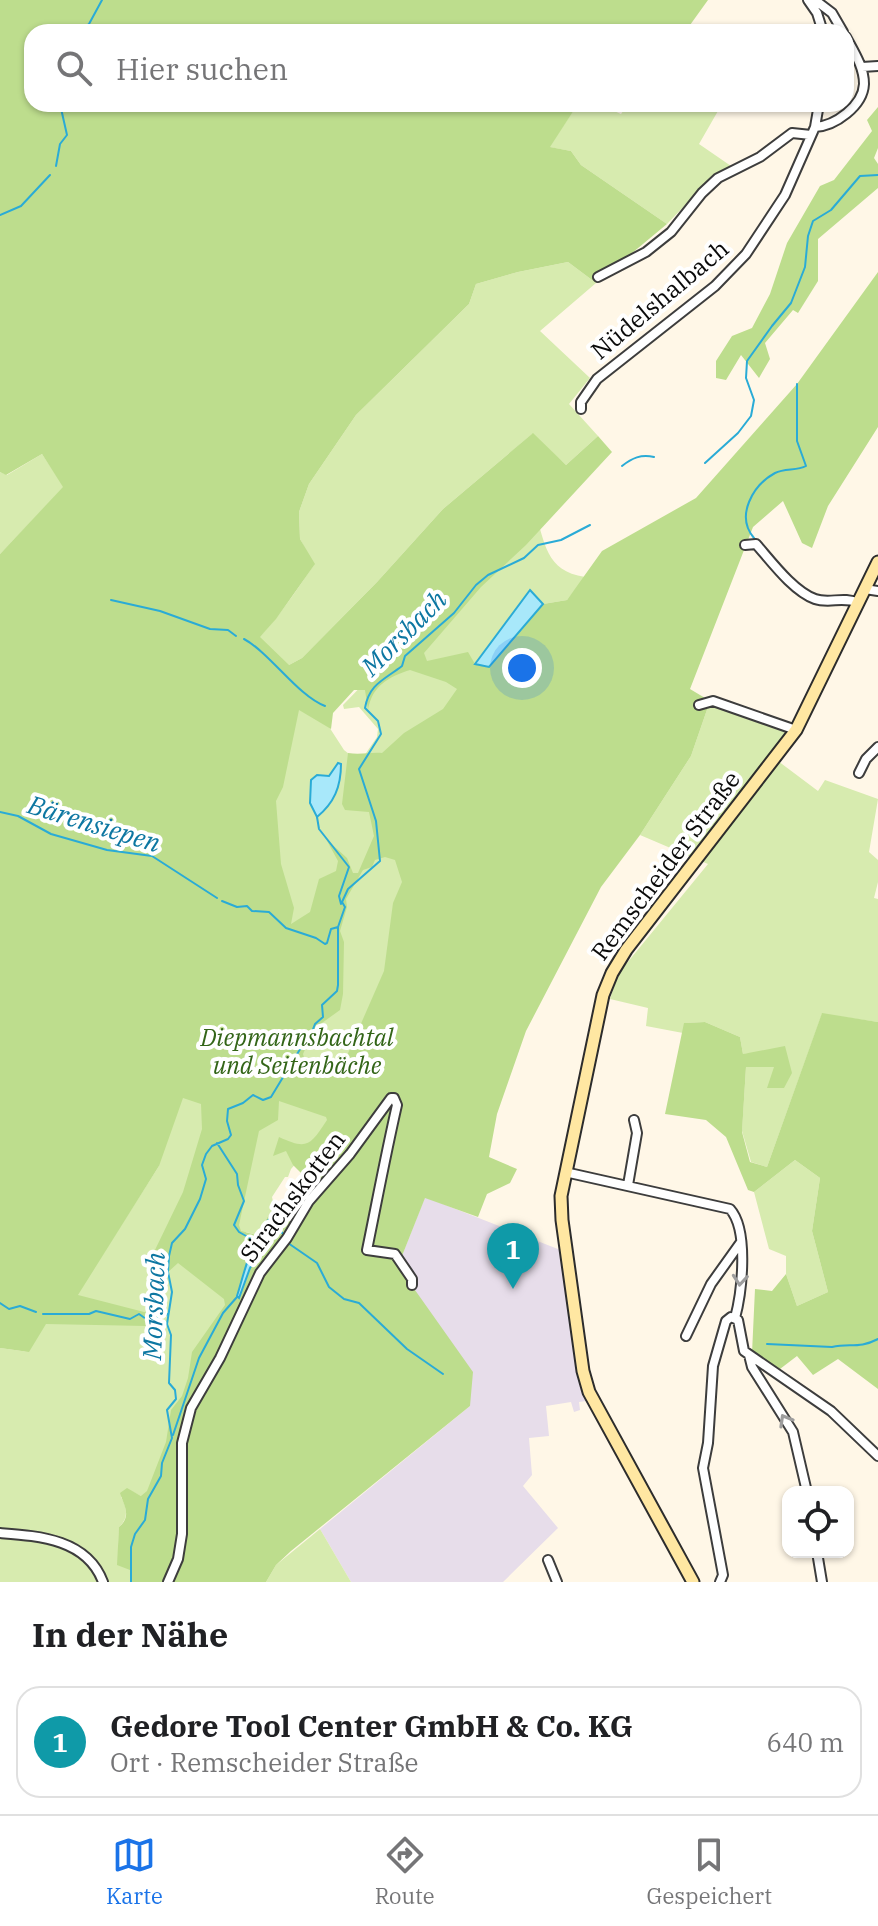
<!DOCTYPE html>
<html lang="de">
<meta charset="utf-8">
<style>
body{margin:0;font-family:"IBM Plex Serif",serif;background:#f6f6f6;color:#202124}
.controls{position:absolute;right:24px;bottom:24px;display:grid;overflow:hidden;border-radius:16px;box-shadow:0 2px 6px #0004}
.controls button{width:72px;height:72px;display:grid;place-items:center;padding:0;border:0;border-bottom:2px solid #e0e0e0;background:#fff;color:#202124;font:40px sans-serif}
.you{position:absolute;left:522px;top:668px;width:28px;height:28px;margin:-20px;border:6px solid #fff;border-radius:50%;background:#1a73e8;box-shadow:0 0 0 12px #1a73e833}
.badge{display:grid;place-items:center;width:52px;height:52px;border-radius:50%;background:#1a73e8;color:#fff;font-size:26px;font-weight:700}
.pin{position:absolute;translate:-50% -66px;filter:drop-shadow(0 2px 4px #0008)}
.pin::after{content:'';position:absolute;top:42px;width:28px;height:24px;background:inherit;clip-path:polygon(0 0,100% 0,50% 100%)}
.list{margin:0;padding:0;list-style:none}
h2{display:flex;justify-content:space-between;align-items:center;height:104px;margin:0;padding:0 32px;font-size:34px}
h2 small{font-size:26px;font-weight:400;color:#757577}
.list li{display:grid;grid-template-columns:52px 1fr auto;gap:24px;align-items:center;box-sizing:border-box;height:112px;margin:0 16px 16px;padding:0 16px;border:2px solid #e0e0e0;border-radius:24px}
.list b{display:block;font-size:30px;white-space:nowrap}
.list p{margin:0;font-size:26px;white-space:nowrap;color:#757577}
.list em{font-size:26px;font-style:normal;color:#757577}
.icon{flex:none;width:44px;height:44px;fill:none;stroke:currentColor;stroke-width:2;stroke-linecap:round;stroke-linejoin:round}
.map{position:relative;flex:none;width:878px;height:1582px;overflow:hidden}
.search{position:absolute;background:#fff;box-shadow:0 2px 6px #0004;left:24px;right:24px;top:24px;height:88px;display:flex;align-items:center;gap:20px;box-sizing:border-box;padding:0 28px;border-radius:24px;color:#757577;font-size:30px}
.sheet{height:232px;background:#fff}
nav{display:flex;justify-content:space-around;align-items:center;box-sizing:border-box;height:112px;border-top:2px solid #e0e0e0;background:#fff;font-size:22px;color:#757577}
nav a{display:grid;justify-items:center;gap:4px}
nav .on{color:#1a73e8}
.map>svg:first-child{display:block}
</style>
<div class="map">
<svg width="878" height="1582" viewBox="0 0 878 1582">
<rect width="100%" height="100%" fill="#fff7e7"/>
<path fill="#e7ddea" d="M425 1197 563 1251 586 1401 579 1402 580 1410 574 1412 571 1402 546 1406 549 1436 529 1438 532 1475 523 1486 558 1528 503 1582H351L320 1529 470 1406 398 1266Z"/>
<path fill="#d7ebaf" fill-rule="evenodd" d="M578 104H598L621 114 628 104H722L699 144 731 166 711 178 667 224 581 165 571 151 549 147Z
M568 262 596 283 540 331 590 378 569 404 598 436 566 465 532 434 443 509 377 582 302 658 289 665 344 750 349 754 364 756 377 737 378 729 359 707 344 709 343 705 534 508C545 542 545 571 585 577L567 600 543 604 530 591 475 664 487 701 410 850 398 1048 291 1169 288 1177H285L272 1197 274 1206 257 1235 246 1232 164 1582H0V1348L29 1352 0 1346 94 1268 159 1166 0 792 249 647C276 623 294 593 314 565L300 539 299 512 309 484 356 415 469 304 476 284 518 272ZM131 1491 141 1496 118 1564 119 1527C129 1518 127 1508 121 1497Z
M42 454 64 487 0 554V472L7 475Z
M710 701 787 731 770 755 818 791 825 780 878 799 869 852 878 860V882L874 898 878 899V1022L822 1014 767 1167 751 1162 742 1131 746 1067H774L792 1073 755 1053 743 1054 740 1037 705 1022 685 1023 683 1033 646 1026 648 1008 610 999 618 974 708 864 640 835 691 756Z
M795 1160 820 1178 812 1231 828 1292 797 1306 786 1274V1256L769 1249 754 1192Z
M320 1529 351 1582H266L276 1565Z"/>
<path fill="#bddd8d" fill-rule="evenodd" d="M0 0H708L685 32H32V104H578L550 147 571 151 581 165 667 224 596 283 568 262 518 272 476 284 469 304 356 415 309 484 299 512 300 539 315 564 276 619 260 637 289 665 302 658 377 582 443 509 533 433 566 465 598 436 612 452 526 545 481 587 424 653 427 661 468 652 475 664 489 667 543 604 567 600 602 551 696 498 797 384 878 272V427L828 506 812 548 802 543 783 501 753 527 690 689 710 701 691 756 640 835 601 887 526 1031 497 1114 489 1157 517 1169 510 1183 487 1194 478 1217 425 1198 398 1266 473 1372 470 1406 291 1551 276 1565 266 1582H130V1570L117 1565 119 1527C132 1516 124 1506 120 1493L127 1488 141 1496 147 1491 166 1442 171 1410 182 1396 188 1378 192 1352 225 1305 224 1299 178 1263 157 1282 154 1252 183 1192 202 1129 201 1104 183 1098 159 1166 78 1295 148 1313 149 1324 146 1326 46 1324 29 1352 0 1348V554L63 487 42 454 6 475 0 472ZM410 670 446 682 457 689 443 709 404 733 382 753C370 752 361 755 348 753L342 804 345 810 369 812 374 836 358 873H353L347 858 326 839 338 861 336 871 319 879 310 912 291 924 294 908 281 864 276 801 283 787 299 710 331 729 333 713 354 690H365L368 710C372 686 388 677 410 670ZM385 857 395 860 402 882 393 903 384 971 342 1067 334 1072 305 1061 303 1054 315 1028 340 1010 343 994 344 942 340 931 347 907 346 899 363 870 372 867 375 860ZM279 1101 326 1117 327 1120C310 1146 307 1150 279 1137L273 1156 286 1151 293 1165 319 1191 293 1224 274 1206 257 1235 241 1231 239 1225 259 1131 278 1120ZM272 1217 278 1228 250 1268 239 1291 253 1243Z
M878 107V148L874 158 878 164V188L818 239V281L798 313 793 310 765 343 770 359 759 378 741 355 726 380 716 378V361L732 336 752 328 770 294 787 243 820 186 834 180 872 131 867 120Z
M822 1013 878 1022V1389L838 1359 813 1375 797 1356 780 1369 752 1353 755 1289 772 1291 786 1274 797 1306 828 1292 812 1231 820 1178 795 1160 754 1192 748 1190 726 1137 706 1120 665 1114 684 1023 705 1022 740 1037 743 1054 785 1046 792 1073 784 1088H767L774 1067H746L742 1132 750 1162 767 1167Z"/>
<path fill="#a8e8fa" stroke="#2aabd6" stroke-width="2" d="M530 590 543 604 489 667 475 664Z
M338 763 341 764C341 787 334 803 317 817L310 803 311 780 317 775 329 776Z
M277 1213 282 1219 250 1268 239 1298 237 1296C245 1271 254 1226 277 1213Z"/>
<g fill="none" stroke-linecap="round" stroke-linejoin="round">
<path stroke="#2aabd6" stroke-width="2" d="M76 32 89 24 102 0
M56 166 60 144 67 135 60 104
M0 215 21 206 50 175
M705 463 738 433 751 416 754 400 746 378 747 361 772 326 791 303 805 267 808 236 813 221 831 210 860 176 878 175
M622 466C632 458 641 454 654 457
M754 538C735 516 753 485 775 473 785 468 797 471 806 466L797 441V384
M111 600 160 611 210 629 228 630 236 636
M244 639C270 653 298 696 325 706
M0 812 18 816 51 834 107 850 152 856 217 898
M317 817 319 829 349 867 339 896 341 904
M222 901 237 907 247 906 252 911 269 912 286 928 316 938 325 944 327 943 331 929 338 927
M217 1143 237 1174 238 1185 244 1201 234 1225 239 1232 255 1241
M278 1228 284 1235
M288 1243 317 1263 329 1287 344 1299 359 1303 407 1349 443 1374
M0 1303 9 1309 20 1306 36 1312
M43 1314H89L96 1311 130 1319 139 1314 149 1321 168 1314
M767 1344 832 1347C850 1343 859 1349 878 1339
M173 1435 199 1358 223 1313 237 1297
M131 1582V1547L135 1534 145 1520 148 1499 161 1476 162 1463 172 1438 167 1410 176 1399 175 1390 169 1383 171 1335 167 1324 172 1292 168 1272 169 1256 172 1243 185 1229 200 1199 206 1179 202 1165 206 1154 212 1146 228 1139 231 1135 227 1121 228 1109 243 1103 253 1095 263 1100 271 1097 305 1041 310 1037 315 1024 323 1017 322 1005 337 991 338 985V927L345 907 342 902 348 889 380 861 376 821 359 769 381 734 378 721 365 708C369 684 384 680 402 666L405 656 454 613 476 585 488 575 524 558 538 545 561 540 590 525"/>
<defs>
<path id="street" d="M808 0 817 13 823 32
M815 0 832 13 843 32
M862 67 878 66
M815 127C835 126 863 106 864 84 864 67 854 52 846 37
M598 277 646 252 671 232 702 193 718 178 760 157 792 133 811 135
M581 409V402L597 379 715 286 746 254 785 195 815 127 819 104
M745 545 756 544C771 561 793 591 815 599 829 604 844 596 858 603
M865 589 878 591
M699 705 713 701 796 730
M859 773 866 759 878 747
M565 1172 730 1209C749 1230 742 1292 735 1318
M628 1185 637 1133 634 1120
M686 1336 711 1284 741 1242
M749 1355 752 1367 793 1432 807 1492
M0 1533C39 1536 87 1539 103 1582
M817 1552 822 1582
M548 1560 557 1582
M168 1582 178 1559 182 1534V1443L191 1408 220 1358 260 1273 287 1238 309 1201 350 1154 391 1098H394L397 1105C386 1153 377 1201 367 1250L395 1254 412 1279V1285
M720 1582 723 1575 703 1468 708 1443 713 1366 726 1321 731 1317 738 1320 744 1351 831 1411 878 1456"/>
<path id="secondary" d="M693 1582 589 1392 583 1371 562 1220 561 1196 603 995 612 973 626 950 796 730 878 562"/>
</defs>
<use href="#street" stroke="#3d3d3d" stroke-width="12"/>
<use href="#secondary" stroke="#2c2c2c" stroke-width="15"/>
<use href="#street" stroke="#fff" stroke-width="8"/>
<use href="#secondary" stroke="#ffe7a2" stroke-width="11"/>
</g>
<defs><path id="oneway-chevron" d="M-2-3.5L2.5 0L-2 3.5" fill="none" stroke-width="1.6" stroke-linecap="round" stroke-linejoin="round" transform="scale(2)"/></defs>
<g stroke="#9d9d9d">
<use href="#oneway-chevron" transform="translate(740 1280) rotate(95)"/>
<use href="#oneway-chevron" transform="translate(785 1420) rotate(-120)"/>
</g>
<g text-anchor="middle" stroke-width="8" stroke-linejoin="round" paint-order="stroke">
<g font-size="24" fill="#0a0a0a" stroke="#fff">
<text transform="translate(660 300) rotate(-40)" y="8">Nüdelshalbach</text>
<text transform="translate(666 866) rotate(-53)" y="8">Remscheider Straße</text>
<text transform="translate(293 1197) rotate(-53)" y="8">Sirachskotten</text>
</g>
<g font-size="24" font-style="italic" fill="#336518" stroke="#fff">
<text x="297" y="1046">Diepmannsbachtal<tspan x="297" dy="28">und Seitenbäche</tspan></text>
</g>
<g font-size="26" font-style="italic" fill="#0d77a2" stroke="#fff">
<text transform="translate(404 633) rotate(-45)" y="9">Morsbach</text>
<text transform="translate(94 824) rotate(17)" y="9">Bärensiepen</text>
<text transform="translate(154 1306) rotate(-88)" y="9">Morsbach</text>
</g>
</g>
</svg>
<div class="controls">
<button><svg class="icon" aria-label="locate" viewBox="0 0 24 24"><circle cx="12" cy="12" r="6"/><path d="M12 2v4M12 18v4M2 12h4M18 12h4"/></svg></button>
</div>
<div class="you"></div>
<div class="pin badge" style="left:513px;top:1289px;background:#0f9aa8">1</div>
<div class="search"><svg class="icon" aria-label="search" viewBox="0 0 24 24"><circle cx="10" cy="10" r="6"/><path d="M15 15l6 6"/></svg>Hier suchen</div>
</div>
<section class="sheet">
<h2>In der Nähe<small></small></h2>
<ul class="list">
<li><span class="badge" style="background:#0f9aa8">1</span><div><b>Gedore Tool Center GmbH &amp; Co. KG</b><p>Ort · Remscheider Straße</p></div><em>640 m</em></li>
</ul>
</section>
<nav>
<a class="on"><svg class="icon" aria-label="map" viewBox="0 0 24 24"><path d="M3 6l6-2 6 2 6-2v14l-6 2-6-2-6 2zM9 4v14M15 6v14"/></svg>Karte</a>
<a><svg class="icon" aria-label="directions" viewBox="0 0 24 24"><path d="M12 3l9 9-9 9-9-9zM9 14v-3h6M13 9l2 2-2 2"/></svg>Route</a>
<a><svg class="icon" aria-label="saved" viewBox="0 0 24 24"><path d="M7 4h10v16l-5-4-5 4z"/></svg>Gespeichert</a>
</nav>
